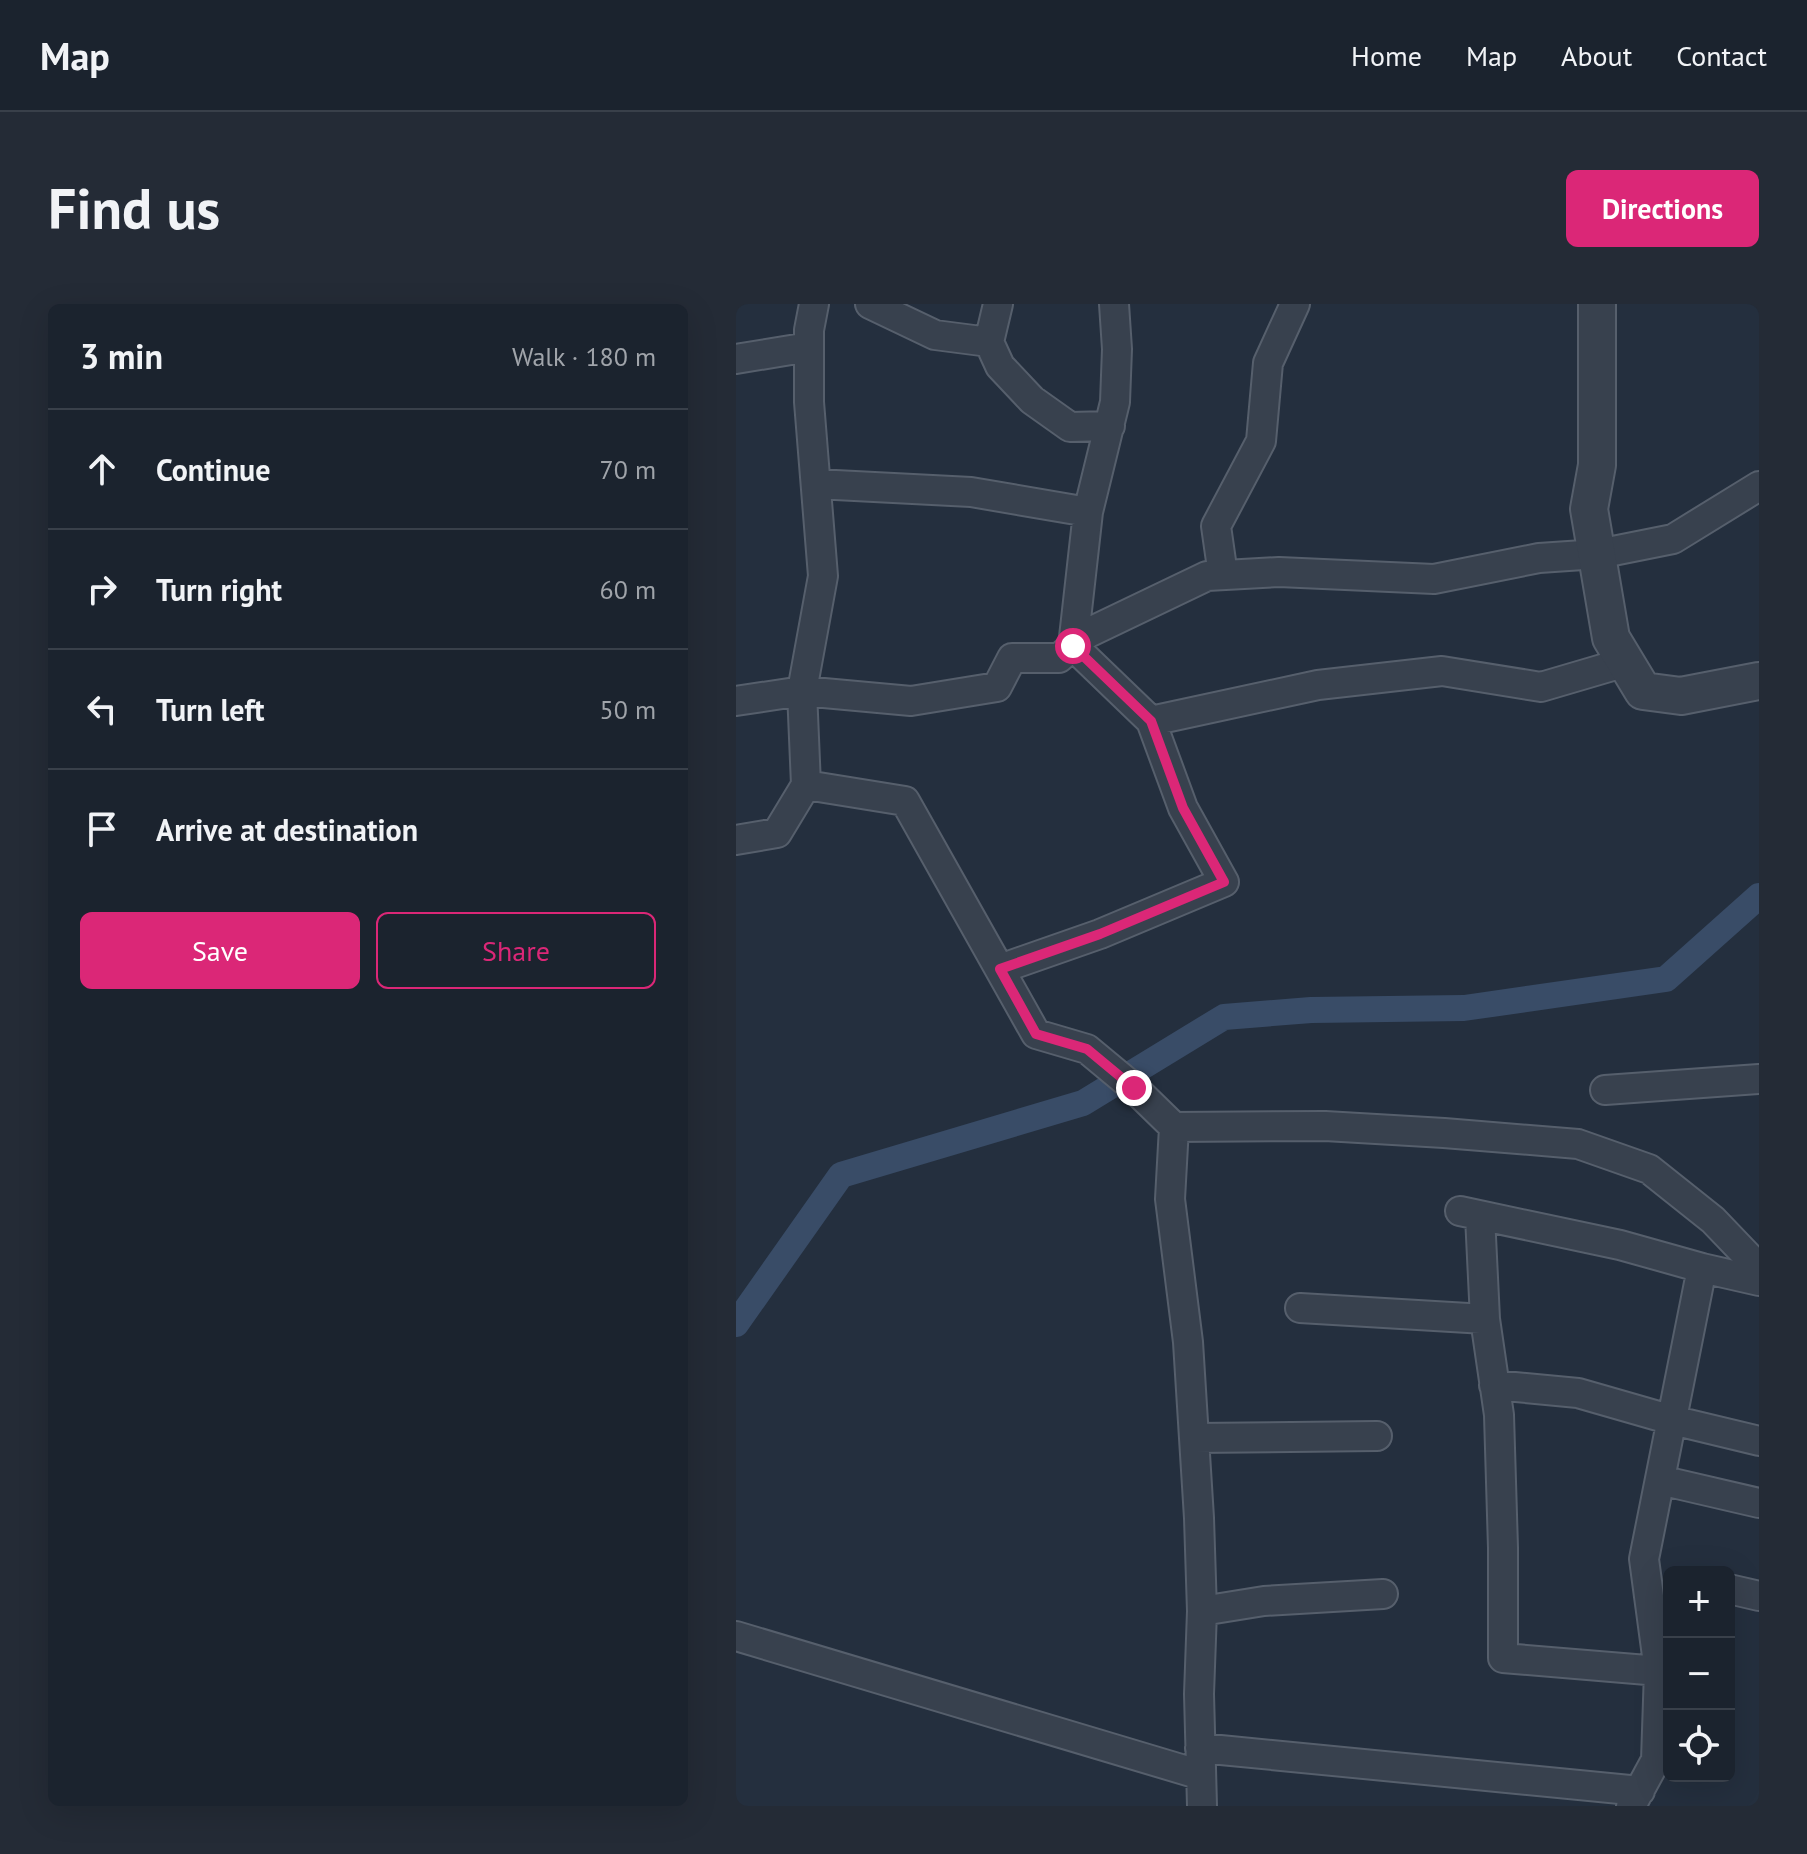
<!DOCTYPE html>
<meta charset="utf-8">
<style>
body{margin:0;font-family:"PT Sans",sans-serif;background:#242b36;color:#f1f3f6}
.controls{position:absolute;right:24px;bottom:24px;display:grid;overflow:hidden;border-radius:12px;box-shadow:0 8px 32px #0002}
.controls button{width:72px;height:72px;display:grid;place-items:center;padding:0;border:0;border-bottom:2px solid #39404a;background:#1b232e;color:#f1f3f6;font:40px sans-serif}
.stop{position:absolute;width:24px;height:24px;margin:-18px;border:6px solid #db2777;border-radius:50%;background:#fff}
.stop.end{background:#db2777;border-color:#fff;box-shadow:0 2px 8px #0008}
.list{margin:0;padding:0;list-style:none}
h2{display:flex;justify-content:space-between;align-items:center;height:104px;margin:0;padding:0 32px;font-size:34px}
h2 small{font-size:26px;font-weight:400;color:#a0a4aa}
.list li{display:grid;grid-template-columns:52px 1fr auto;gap:24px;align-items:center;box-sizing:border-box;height:120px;padding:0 32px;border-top:2px solid #39404a}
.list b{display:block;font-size:30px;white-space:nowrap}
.list em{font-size:26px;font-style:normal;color:#a0a4aa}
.actions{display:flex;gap:16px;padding:24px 32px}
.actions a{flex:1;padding:18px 0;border:2px solid #db2777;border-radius:12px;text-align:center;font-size:28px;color:#db2777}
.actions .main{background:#db2777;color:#fff}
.icon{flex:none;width:44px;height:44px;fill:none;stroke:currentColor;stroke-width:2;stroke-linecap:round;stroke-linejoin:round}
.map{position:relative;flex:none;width:1023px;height:1502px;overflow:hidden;border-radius:12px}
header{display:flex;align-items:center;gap:48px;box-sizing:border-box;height:112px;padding:0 40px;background:#1b232e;border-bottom:2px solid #39404a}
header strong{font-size:38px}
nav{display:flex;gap:44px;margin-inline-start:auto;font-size:28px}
.intro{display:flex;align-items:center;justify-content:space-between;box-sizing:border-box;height:192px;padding:0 48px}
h1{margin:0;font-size:56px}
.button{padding:20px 36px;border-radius:12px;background:#db2777;color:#fff;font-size:28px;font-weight:700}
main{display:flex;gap:48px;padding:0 48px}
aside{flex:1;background:#1b232e;border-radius:12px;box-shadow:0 8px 32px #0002}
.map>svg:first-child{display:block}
</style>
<header>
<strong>Map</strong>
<nav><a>Home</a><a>Map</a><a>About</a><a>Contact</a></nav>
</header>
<div class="intro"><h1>Find us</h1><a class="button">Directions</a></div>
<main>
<aside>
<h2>3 min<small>Walk · 180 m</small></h2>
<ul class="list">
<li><svg class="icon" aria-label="ahead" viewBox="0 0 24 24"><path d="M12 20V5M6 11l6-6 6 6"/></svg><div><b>Continue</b></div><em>70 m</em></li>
<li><svg class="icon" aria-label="right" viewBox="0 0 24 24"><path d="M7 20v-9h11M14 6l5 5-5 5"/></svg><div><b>Turn right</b></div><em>60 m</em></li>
<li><svg class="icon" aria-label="left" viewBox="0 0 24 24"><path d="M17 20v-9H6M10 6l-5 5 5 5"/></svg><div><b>Turn left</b></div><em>50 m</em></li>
<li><svg class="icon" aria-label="arrive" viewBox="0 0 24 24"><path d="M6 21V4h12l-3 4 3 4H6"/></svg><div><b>Arrive at destination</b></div></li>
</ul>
<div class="actions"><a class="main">Save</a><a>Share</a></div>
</aside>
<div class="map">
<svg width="1023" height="1502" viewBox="0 0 1023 1502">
<rect width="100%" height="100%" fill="#242f3e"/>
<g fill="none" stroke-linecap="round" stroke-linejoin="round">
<path stroke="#394c67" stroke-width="26" d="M0 1020 105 871 347 799 488 713 575 706 728 704 930 675 1023 592"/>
<defs>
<path id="minor" d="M78 0 73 26V98L87 272 66 387 70 481 169 497 300 730 351 745 398 784 438 823 434 895 452 1038 463 1214 466 1307 463 1390 466 1502
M134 0 199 31 253 38 264 62 296 96 334 123 374 122
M253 38 262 0
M0 55 73 43
M80 180 235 188 352 208
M487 271 480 222 525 137 532 59 559 0
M0 397 66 387 175 397 261 383 276 354H323L352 329 471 272 543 268 698 275 803 254 862 250 937 235 1023 182
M415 417 582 381 706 367 805 383 890 358
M0 536 41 529 70 481
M264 665 364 630 488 578 447 504 415 417 337 342 352 208 379 98 381 45 378 0
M869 786 1023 775
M438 823 589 822 708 829 842 840 913 865 977 916 1023 964
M724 907 884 941 966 964
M744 912 749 1015 763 1111 767 1244V1354L923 1367
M564 1004 749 1015
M758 1081 842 1089 936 1116 1023 1137
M458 1134 641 1132
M924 1176 1023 1199
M993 1285 1023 1292
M466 1307 528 1297 647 1290
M0 1332 465 1471
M464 1444 904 1487
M895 1502 920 1456 923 1367 908 1255 966 964 1023 977"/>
<path id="tertiary" d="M861 0V161L853 205 875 334 907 387 945 392 1023 377"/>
</defs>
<use href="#minor" stroke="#565f6c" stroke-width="32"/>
<use href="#tertiary" stroke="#565f6c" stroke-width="40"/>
<use href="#minor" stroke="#38414e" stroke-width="28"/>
<use href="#tertiary" stroke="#38414e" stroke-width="36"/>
</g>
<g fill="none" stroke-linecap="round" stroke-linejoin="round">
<path stroke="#db2777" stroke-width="10" d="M337 342 415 417 447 504 488 578 364 630 264 665 300 730 351 745 398 784"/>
</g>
</svg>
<div class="controls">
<button>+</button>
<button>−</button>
<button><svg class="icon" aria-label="locate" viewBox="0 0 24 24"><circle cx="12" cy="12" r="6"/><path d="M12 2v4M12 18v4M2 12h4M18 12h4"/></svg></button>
</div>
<div class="stop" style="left:337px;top:342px"></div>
<div class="stop end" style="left:398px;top:784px"></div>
</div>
</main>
